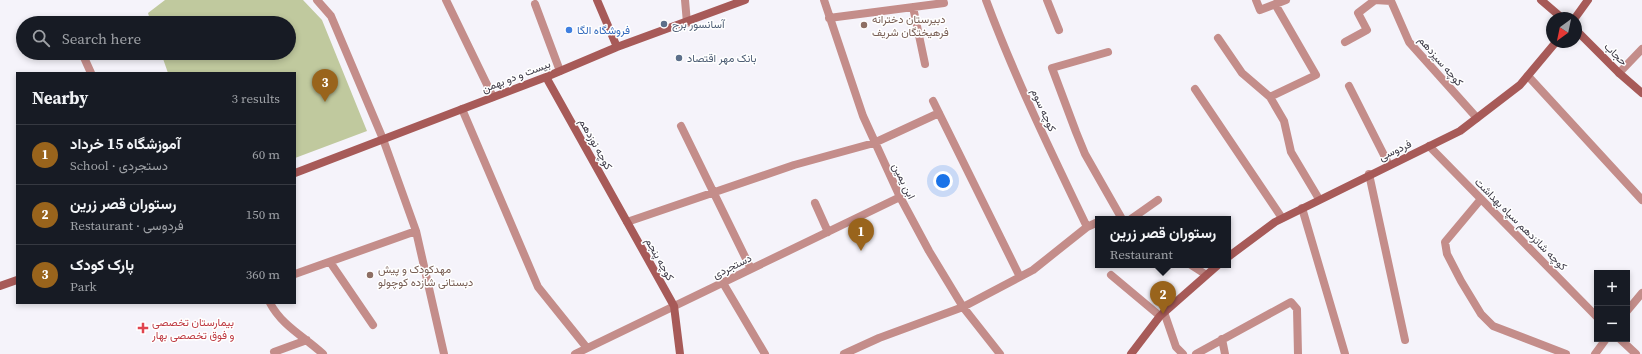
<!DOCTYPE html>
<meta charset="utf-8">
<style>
body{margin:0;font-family:"Source Serif 4",Vazirmatn,serif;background:#242831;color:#f1f3f6}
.controls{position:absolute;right:12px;bottom:12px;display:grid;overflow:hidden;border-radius:0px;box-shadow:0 2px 6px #0003}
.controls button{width:36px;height:36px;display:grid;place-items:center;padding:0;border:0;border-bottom:1px solid #363941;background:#171b24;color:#f1f3f6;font:20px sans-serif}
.compass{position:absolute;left:1546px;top:12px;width:36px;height:36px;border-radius:50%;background:#171b24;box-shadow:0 2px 6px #0003;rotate:213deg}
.you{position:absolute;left:943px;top:181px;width:14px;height:14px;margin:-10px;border:3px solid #fff;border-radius:50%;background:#1a73e8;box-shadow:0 0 0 6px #1a73e833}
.badge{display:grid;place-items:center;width:26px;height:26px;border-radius:50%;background:#99641c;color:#fff;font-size:13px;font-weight:700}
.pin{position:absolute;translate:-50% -33px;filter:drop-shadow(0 1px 2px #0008)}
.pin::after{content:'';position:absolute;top:21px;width:14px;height:12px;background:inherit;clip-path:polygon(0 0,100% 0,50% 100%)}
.popup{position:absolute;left:1095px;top:216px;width:136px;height:52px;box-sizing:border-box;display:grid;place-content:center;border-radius:0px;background:#171b24;filter:drop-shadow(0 1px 3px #0005);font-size:13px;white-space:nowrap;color:#9ea1a6}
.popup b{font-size:15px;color:#f1f3f6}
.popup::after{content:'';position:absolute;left:50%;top:100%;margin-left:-8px;border:8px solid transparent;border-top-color:#171b24}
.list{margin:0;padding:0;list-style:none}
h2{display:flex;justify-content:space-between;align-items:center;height:52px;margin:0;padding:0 16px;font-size:17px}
h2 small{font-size:13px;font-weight:400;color:#9ea1a6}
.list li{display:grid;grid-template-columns:26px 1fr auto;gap:12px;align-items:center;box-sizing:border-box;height:60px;padding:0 16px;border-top:1px solid #363941}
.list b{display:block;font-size:15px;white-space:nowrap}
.list p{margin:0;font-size:13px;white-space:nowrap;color:#9ea1a6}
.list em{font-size:13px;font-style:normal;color:#9ea1a6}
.icon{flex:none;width:22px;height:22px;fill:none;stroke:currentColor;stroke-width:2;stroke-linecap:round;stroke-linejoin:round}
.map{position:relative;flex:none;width:1642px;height:354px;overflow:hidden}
.search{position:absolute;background:#171b24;box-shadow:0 2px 6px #0003;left:16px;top:16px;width:280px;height:44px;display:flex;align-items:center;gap:10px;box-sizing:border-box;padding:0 14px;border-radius:22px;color:#9ea1a6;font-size:15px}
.panel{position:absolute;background:#171b24;box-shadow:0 2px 6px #0003;left:16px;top:72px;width:280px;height:232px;border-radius:0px}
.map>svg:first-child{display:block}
</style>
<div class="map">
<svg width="1642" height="354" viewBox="0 0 1642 354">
<rect width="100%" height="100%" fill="#f5f3fa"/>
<path fill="#c0c99e" d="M165 0H303L322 20 367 131 295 158V73H168L161 53H289V23H151L148 13Z"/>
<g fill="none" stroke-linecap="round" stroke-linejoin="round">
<path stroke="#c48d8a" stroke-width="8" d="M317 0 331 16 383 139 416 231 444 354
M446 0 493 97
M685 0 687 23
M824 0 863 116 900 197 929 251 963 307 1000 354
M986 0C1015 78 1051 152 1087 227
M1047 0 1059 30
M1256 0 1260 10 1286 0
M535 4 560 71
M913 7 925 64
M829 18 944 3 943 0
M1218 38 1242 73 1270 97 1284 121 1291 152 1319 199
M1345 42 1367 30 1358 13 1375 0 1391 1 1409 42 1477 118
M1108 52 1052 68 1076 132 1085 154 1122 219
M82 53 91 73
M1619 73 1642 49
M1528 76 1642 200
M1349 86 1389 165
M1195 89 1282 218
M1270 97 1316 75 1275 4
M933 101 1020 277
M462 109 538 287 587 348
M681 126 751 269
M1429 146 1597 317
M1369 174 1405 340
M1481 199 1445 242 1447 254 1461 281 1481 314 1493 326 1566 354
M815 203 828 232
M1302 208 1345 354
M1131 219 1158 200
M627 222 794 165 874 143 939 113
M330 262 373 325
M1191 265 1205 274
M295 274 416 231
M1111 275 1160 316
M723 283 765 354
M270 303C282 326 305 337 323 354
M1627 311 1642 293
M1164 312 1176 347 1183 354
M1222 339 1225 354
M1620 339 1636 354
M274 352 307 340
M575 354 900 197
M844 354 879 338 963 307 1033 270 1087 227 1098 222
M1196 354 1291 302 1297 309 1298 354
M1595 354 1606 339"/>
<path stroke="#a75a58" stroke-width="8" d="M597 0 617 47
M1541 0 1562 18
M1575 18 1588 0
M1576 30 1619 73 1642 93
M546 77 674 306 680 354
M295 173 546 77 617 47 745 0
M1228 257 1275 222 1460 131 1520 85 1556 42
M0 286 17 280
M1131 354 1160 316 1218 265"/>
</g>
<g fill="#5c6f8a" stroke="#fff" stroke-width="1.5">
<circle cx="664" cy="24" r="4"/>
<circle cx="679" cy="58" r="4"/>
</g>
<g fill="#8d6e63" stroke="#fff" stroke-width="1.5">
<circle cx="864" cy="25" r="4"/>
<circle cx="370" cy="275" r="4"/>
</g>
<circle fill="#3f7fe0" stroke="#fff" stroke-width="1.5" cx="569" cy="30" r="4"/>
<path fill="#e0444e" stroke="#fff" stroke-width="1.5" d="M141 322h4v4h4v4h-4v4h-4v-4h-4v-4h4z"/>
<g text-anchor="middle" stroke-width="3" stroke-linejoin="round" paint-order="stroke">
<g font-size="11" fill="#785e54" stroke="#fff" text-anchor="start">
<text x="872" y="23">دبیرستان دخترانه<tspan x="872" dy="13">فرهیختگان شریف</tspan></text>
<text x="378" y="273">مهدکودک و پیش<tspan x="378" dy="13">دبستانی شازده کوچولو</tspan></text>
</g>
<g font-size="11" fill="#4e5e75" stroke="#fff" text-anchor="start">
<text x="672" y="28">آسانسور برج</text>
<text x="687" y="62">بانک مهر اقتصاد</text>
</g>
<g font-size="11" fill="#366cbe" stroke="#fff" text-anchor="start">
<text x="577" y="34">فروشگاه الگا</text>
</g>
<g font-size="11" fill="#3d3a47" stroke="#fff">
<text transform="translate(1616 54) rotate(44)" y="4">حجاب</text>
<text transform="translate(1441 61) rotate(49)" y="4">کوچه سیزدهم</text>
<text transform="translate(516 76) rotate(-21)" y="4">بیست و دو بهمن</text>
<text transform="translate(1044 110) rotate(66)" y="4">کوچه سوم</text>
<text transform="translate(596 144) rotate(61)" y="4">کوچه نوزدهم</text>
<text transform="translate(1395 150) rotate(-25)" y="4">فردوسی</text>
<text transform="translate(904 181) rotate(64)" y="4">ابن یمین</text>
<text transform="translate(1521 224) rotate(45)" y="4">کوچه شانزدهم سپاه بهداشت</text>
<text transform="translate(660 259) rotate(61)" y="4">کوچه پنجم</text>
<text transform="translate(732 266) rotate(-26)" y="4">دستجردی</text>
</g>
<g font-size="11" fill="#be3a42" stroke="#fff" text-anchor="start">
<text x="152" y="326">بیمارستان تخصصی<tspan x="152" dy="13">و فوق تخصصی بهار</tspan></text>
</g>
</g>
</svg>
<div class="controls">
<button>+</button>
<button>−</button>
</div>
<svg class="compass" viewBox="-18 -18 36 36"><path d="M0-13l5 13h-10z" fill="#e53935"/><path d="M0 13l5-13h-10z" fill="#9ea1a6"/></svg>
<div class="you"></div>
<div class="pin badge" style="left:861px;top:251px">1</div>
<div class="pin badge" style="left:1163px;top:314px">2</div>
<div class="popup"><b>رستوران قصر زرین</b>Restaurant</div>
<div class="pin badge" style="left:325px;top:102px">3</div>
<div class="search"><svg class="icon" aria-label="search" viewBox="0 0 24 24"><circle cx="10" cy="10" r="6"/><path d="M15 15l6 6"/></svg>Search here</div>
<section class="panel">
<h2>Nearby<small>3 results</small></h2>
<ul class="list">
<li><span class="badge">1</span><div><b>آموزشگاه 15 خرداد</b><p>School · دستجردی</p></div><em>60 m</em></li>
<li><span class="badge">2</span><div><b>رستوران قصر زرین</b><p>Restaurant · فردوسی</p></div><em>150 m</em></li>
<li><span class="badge">3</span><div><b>پارک کودک</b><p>Park</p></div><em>360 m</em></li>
</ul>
</section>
</div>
